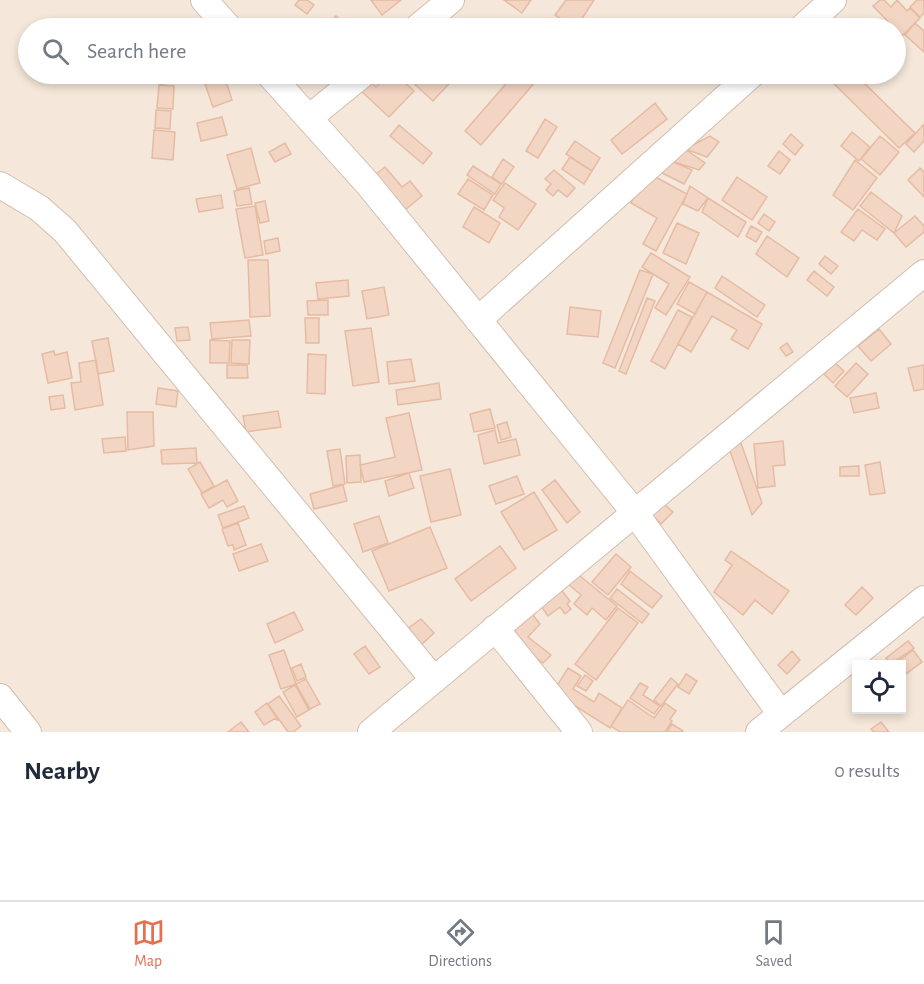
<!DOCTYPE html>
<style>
body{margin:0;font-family:"Alegreya Sans",sans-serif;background:#f6f6f7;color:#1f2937}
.controls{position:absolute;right:18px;bottom:18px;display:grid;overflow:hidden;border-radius:0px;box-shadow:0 3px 9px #0003}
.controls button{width:54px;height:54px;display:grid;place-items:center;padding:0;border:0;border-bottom:2px solid #e0e1e3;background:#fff;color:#1f2937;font:30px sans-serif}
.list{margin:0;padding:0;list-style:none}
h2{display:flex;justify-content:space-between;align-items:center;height:78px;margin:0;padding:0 24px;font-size:26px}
h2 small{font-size:20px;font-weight:400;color:#747a83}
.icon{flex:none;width:33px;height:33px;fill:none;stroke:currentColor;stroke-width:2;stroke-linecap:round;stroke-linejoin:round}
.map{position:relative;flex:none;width:924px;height:732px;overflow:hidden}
.search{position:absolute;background:#fff;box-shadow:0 3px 9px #0003;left:18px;right:18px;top:18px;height:66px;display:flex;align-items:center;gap:15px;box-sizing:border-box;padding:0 21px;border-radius:33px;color:#747a83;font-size:22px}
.sheet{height:168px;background:#fff}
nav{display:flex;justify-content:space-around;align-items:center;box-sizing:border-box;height:84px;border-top:2px solid #e0e1e3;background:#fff;font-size:16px;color:#747a83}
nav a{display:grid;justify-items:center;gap:3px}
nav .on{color:#e76f51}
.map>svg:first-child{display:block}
</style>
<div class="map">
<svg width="924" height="732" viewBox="0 0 924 732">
<rect width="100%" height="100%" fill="#fdf6ec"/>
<path fill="#f5e8da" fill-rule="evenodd" d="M0 0H924V732H0ZM28 28H896V74H28ZM856 664H902V710H856Z"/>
<path fill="#f3d5c3" stroke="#e6bba3" stroke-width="1.5" d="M299 0H307L314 5 307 14 295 5Z
M371 0H401L382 15Z
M504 0H531L522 13Z
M566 0H594L576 28H557L562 20 555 15Z
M880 0H884L891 7 897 0 907 11 910 8 920 18 902 36 873 6Z
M917 0H924V13L920 17 910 7Z
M336 16 350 28H324Z
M171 20 172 28H155L154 22Z
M915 23 924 31V52L905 35Z
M160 74H219V79L161 84Z
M389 74H395L414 91 389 117 360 90 369 80 376 87Z
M414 74H458L433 101 409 79Z
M502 74H542L481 145 465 131 505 85 497 78Z
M824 74H855L915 133 899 148Z
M225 78 232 100 213 107 205 84Z
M159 85 174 86 173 109 157 108Z
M655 103 667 119 622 154 611 140Z
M156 110 171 111 170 129 155 128Z
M222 117 227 135 201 141 197 123Z
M545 119 557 127 538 158 526 151Z
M924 124V141L914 152 906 144Z
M399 125 432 153 423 164 390 136Z
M154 130 175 132 173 160 152 158Z
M852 132 870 147 859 161 841 146Z
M791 134 803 145 795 155 783 144Z
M710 136 719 142 707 157 685 149Z
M880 136 899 152 880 175 861 159Z
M575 141 600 158 592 171 566 154Z
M285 143 291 154 275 162 269 152Z
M251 148 260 183 237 189 227 155Z
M685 149 705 163 699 170 671 161Z
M779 151 790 160 780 174 768 166Z
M570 157 592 171 584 184 562 169Z
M503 159 514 167 502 184 492 177Z
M855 160 877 178 853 210 833 195Z
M671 161 692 170 684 184 660 172Z
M473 166 501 184 495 194 467 175Z
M385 167 402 187 410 181 422 196 405 210 376 174Z
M920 168 924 172V197L908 180Z
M554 170 575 188 567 197 558 190 553 196 546 190 551 184 545 179Z
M648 173 687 194 656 251 643 244 657 218 631 203Z
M737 177 767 197 752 220 722 200Z
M468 179 493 195 484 210 458 194Z
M505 183 536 204 518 230 499 217 504 208 493 200Z
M690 186 708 198 698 211 683 204Z
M249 188 252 204 237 206 234 191Z
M871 192 902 216 894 233 860 206Z
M221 195 223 208 199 212 196 199Z
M708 198 746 222 738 237 702 212Z
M265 201 269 221 260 223 255 203Z
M255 206 263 255 245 258 236 209Z
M474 207 500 223 489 243 463 227Z
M858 209 885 229 877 240 862 230 854 241 841 232Z
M764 214 775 222 769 231 758 223Z
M915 216 924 226V232L906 247 894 233Z
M677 223 699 233 686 264 663 253Z
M751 226 762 232 756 242 746 236Z
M767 236 799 258 787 277 756 254Z
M278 238 280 251 266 254 264 241Z
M651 253 690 277 666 315 655 308 669 284 642 267Z
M825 256 838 266 831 274 819 264Z
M248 260H268L270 316 250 317Z
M640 270 653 274 615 368 603 363Z
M814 271 834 287 827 296 807 280Z
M722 276 765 305 757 317 715 288Z
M348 280 349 296 318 299 316 283Z
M689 282 707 292 695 314 677 304Z
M384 287 389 315 367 319 362 291Z
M707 292 762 324 748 349 731 339 737 330 712 316 691 352 678 344Z
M647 298 655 301 626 374 619 371Z
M328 300V315H308L307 301Z
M570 307 601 311 598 337 567 334Z
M678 310 692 317 665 369 651 361Z
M305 318H319V343H306Z
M249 320 251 336 212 339 210 323Z
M188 327 190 340 177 341 175 328Z
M371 328 379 382 353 386 345 331Z
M879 329 891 344 871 361 858 346Z
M108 338 114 371 98 374 92 341Z
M210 340 230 341 229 363H210Z
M232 340H250L249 364 231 363Z
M787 343 793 352 786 356 780 348Z
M54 351 55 355 67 352 72 378 48 383 42 354Z
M308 354 326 355 325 394 307 393Z
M411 359 415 381 389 384 387 362Z
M96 360 103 405 75 410 71 383 81 382 79 363Z
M834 362 844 371 833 383 824 374Z
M856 363 868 374 847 397 835 386Z
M227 365H247L248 378H227Z
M924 365V389L914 391 908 368Z
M439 383 441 399 398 405 396 390Z
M158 388 178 391 176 407 156 404Z
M876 393 879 408 854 413 850 398Z
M63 395 65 408 51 410 49 397Z
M490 409 495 428 474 432 470 414Z
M278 411 281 427 246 432 243 416Z
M127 412H153L154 446 128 450Z
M409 413 422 470 364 482 360 465 395 457 386 418Z
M507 422 511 437 501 440 497 425Z
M495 430 498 443 516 439 520 455 484 464 478 435Z
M125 437 126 451 104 453 102 439Z
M783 441 785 465 773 466 775 486 758 488 754 444Z
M741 443 762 503 752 515 729 448Z
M196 448 197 463 162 464 161 450Z
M340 449 345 484 333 486 327 451Z
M360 455 361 482 347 483 346 456Z
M200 462 214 486 202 493 188 469Z
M880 462 885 493 870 495 865 465Z
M859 466V476H840V467Z
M450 469 461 515 431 522 420 476Z
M409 473 414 488 389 496 385 481Z
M517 476 524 494 496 504 489 486Z
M227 480 238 501 227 507 223 500 209 508 201 494Z
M555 480 580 512 567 523 542 490Z
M343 485 347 501 314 509 310 494Z
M534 492 557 530 524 550 501 512Z
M664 504 673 512 661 524 652 515Z
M244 506 249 518 223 528 218 515Z
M379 516 388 543 363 552 354 524Z
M238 523 246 545 234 550 233 545 228 546 222 529Z
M430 527 447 568 389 591 372 551Z
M261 544 268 561 239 571 233 554Z
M500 546 516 568 471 601 455 579Z
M731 551 789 591 772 614 755 600 743 615 714 592 732 565 725 560Z
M616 554 631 567 608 595 592 582Z
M630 571 662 596 652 608 621 584Z
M575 572 617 606 606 620 592 608 587 615 574 604 581 595 567 583Z
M559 587 570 601 567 604 571 609 565 614 560 607 548 616 538 602Z
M862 587 873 598 856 615 845 605Z
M862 587 873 598 856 615 845 605Z
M617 589 649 614 642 623 610 598Z
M618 608 638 623 596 680 575 664Z
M530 611 540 624 528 637 551 655 543 663 505 632Z
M294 612 303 630 275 643 267 624Z
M421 619 434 633 421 645 407 629Z
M908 641 914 648 891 664 886 658Z
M365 646 380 667 369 674 354 654Z
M284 650 296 684 281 689 269 655Z
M913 650 922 662 903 676 902 664H895Z
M792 651 800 660 787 674 778 665Z
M301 664 306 677 297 681 292 668Z
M568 668 581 676 573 689 594 702 599 693 622 708 610 728 553 692Z
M686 674 697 681 689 694 678 687Z
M585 675 593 681 586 691 577 686Z
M671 678 678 684 661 706 654 700Z
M306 679 320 704 310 709 296 684Z
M640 683 648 687 643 695 660 706 654 714 630 698Z
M295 685 309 710 297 717 283 692Z
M279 696 301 726 293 732H288L268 704Z
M628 700 654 718 665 703 676 711 670 719 672 721 665 732H620L611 726Z
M267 703 278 720 274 719 264 725 255 712Z
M241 722 249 732H228Z
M881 722 889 732H874L871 729Z
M672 724 683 731 682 732H667Z"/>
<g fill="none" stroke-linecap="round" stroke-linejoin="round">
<defs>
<path id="minor" d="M204 0 229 28
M417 28 451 0
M802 28 833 0
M269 74 368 184 635 513 781 714
M309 118 363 74
M0 185 39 208 65 231 434 680
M478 320 752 74
M495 628 579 732
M0 697 28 732
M371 732 924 273
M759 732 924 599"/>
</defs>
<use href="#minor" stroke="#d1beb0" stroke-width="28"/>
<use href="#minor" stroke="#fff" stroke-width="26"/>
</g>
</svg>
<div class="controls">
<button><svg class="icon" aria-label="locate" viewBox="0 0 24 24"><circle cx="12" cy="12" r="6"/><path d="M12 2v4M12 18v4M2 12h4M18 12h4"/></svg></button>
</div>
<div class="search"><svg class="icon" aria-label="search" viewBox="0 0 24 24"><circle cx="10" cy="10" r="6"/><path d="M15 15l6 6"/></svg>Search here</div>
</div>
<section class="sheet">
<h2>Nearby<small>0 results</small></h2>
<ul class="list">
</ul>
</section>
<nav>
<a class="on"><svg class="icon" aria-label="map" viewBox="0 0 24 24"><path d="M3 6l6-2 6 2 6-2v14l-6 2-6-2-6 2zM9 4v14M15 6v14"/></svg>Map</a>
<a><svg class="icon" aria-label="directions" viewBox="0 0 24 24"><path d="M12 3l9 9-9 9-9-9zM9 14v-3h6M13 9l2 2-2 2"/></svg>Directions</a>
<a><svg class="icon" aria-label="saved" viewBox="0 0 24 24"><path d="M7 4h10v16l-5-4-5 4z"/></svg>Saved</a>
</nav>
